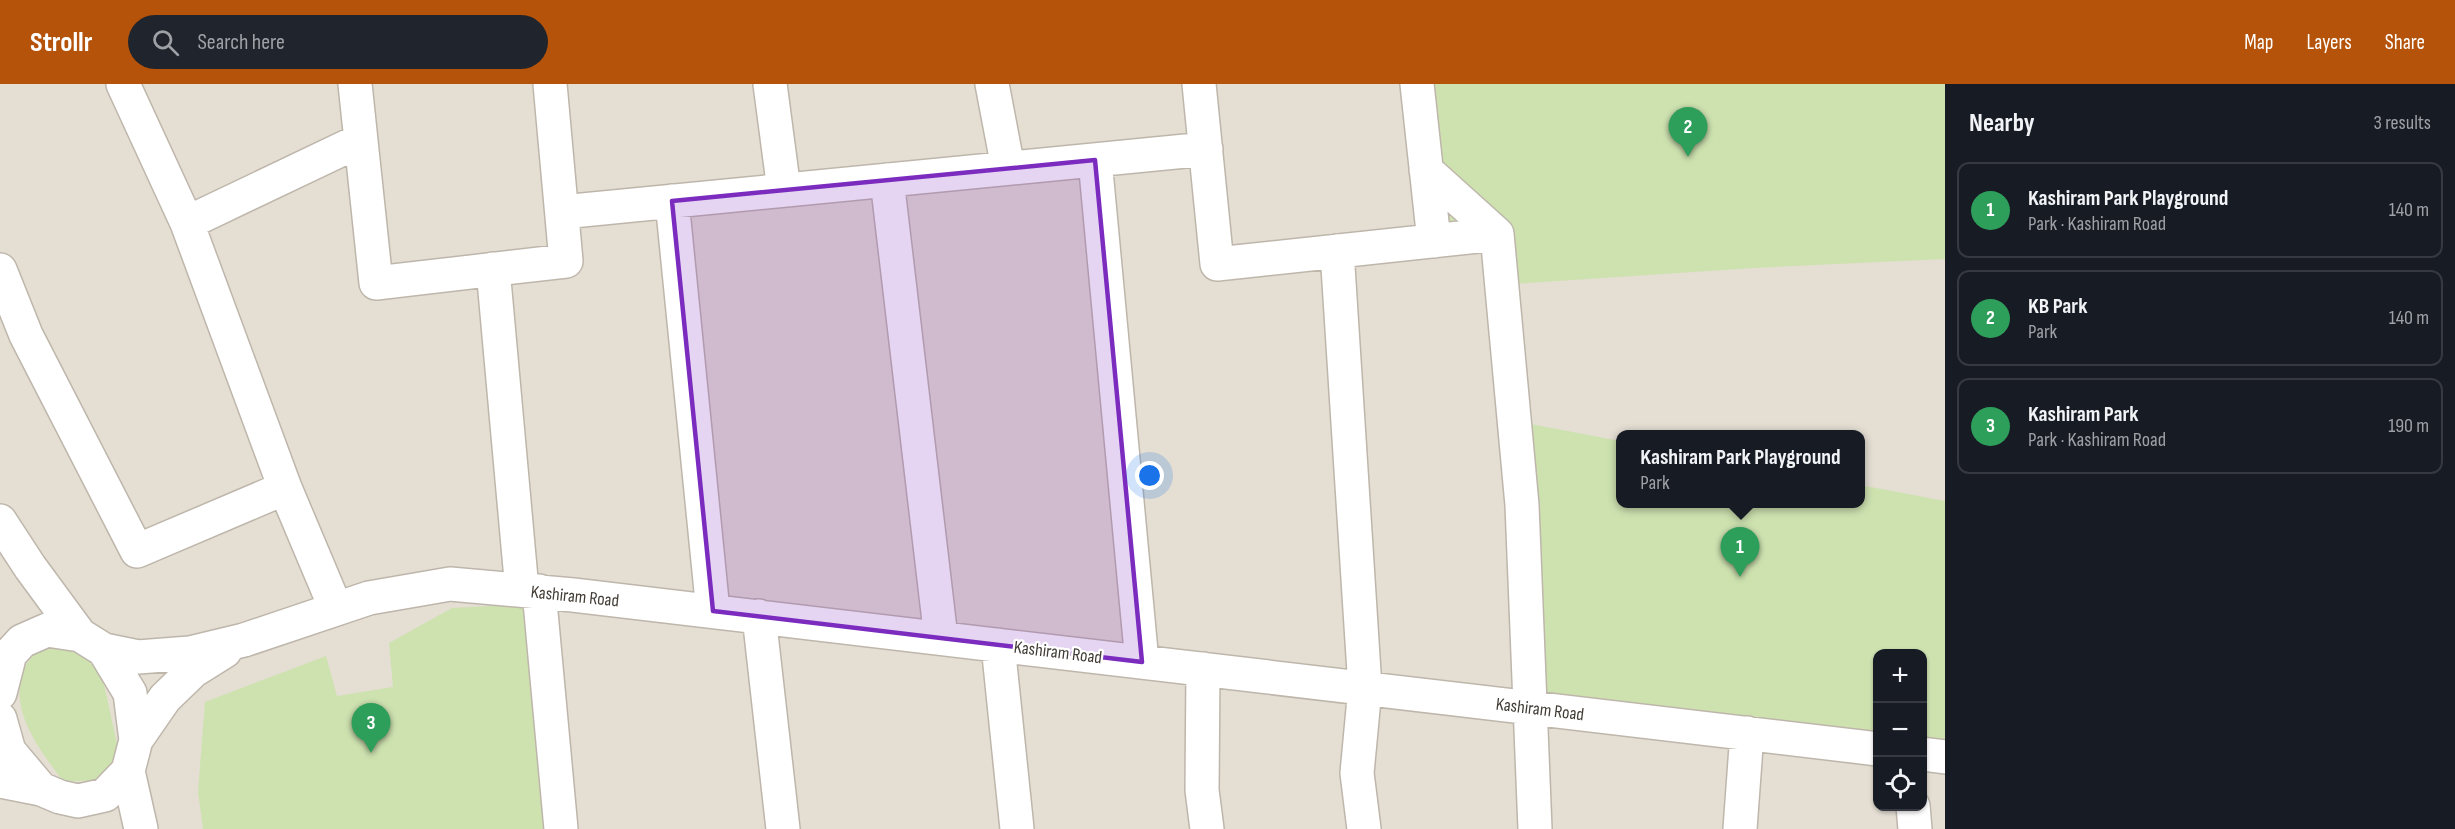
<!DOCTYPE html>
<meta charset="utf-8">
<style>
body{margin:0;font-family:"Sofia Sans Condensed",sans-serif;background:#20242c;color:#f1f3f6}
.controls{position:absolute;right:18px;bottom:18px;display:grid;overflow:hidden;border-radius:12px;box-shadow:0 2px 4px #0004}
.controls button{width:54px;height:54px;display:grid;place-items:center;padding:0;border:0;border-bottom:2px solid #363941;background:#171b24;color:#f1f3f6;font:30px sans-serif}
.you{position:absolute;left:1150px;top:392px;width:21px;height:21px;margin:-15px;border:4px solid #fff;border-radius:50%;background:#1a73e8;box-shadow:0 0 0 9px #1a73e833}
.badge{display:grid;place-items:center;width:39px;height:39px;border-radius:50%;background:#b45309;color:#fff;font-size:20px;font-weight:700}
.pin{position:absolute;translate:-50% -50px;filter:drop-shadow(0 2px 3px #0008)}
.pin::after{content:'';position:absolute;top:32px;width:21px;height:18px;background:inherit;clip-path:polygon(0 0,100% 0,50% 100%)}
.popup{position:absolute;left:1616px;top:346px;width:249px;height:78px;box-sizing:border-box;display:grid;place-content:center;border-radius:12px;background:#171b24;filter:drop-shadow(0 2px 4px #0005);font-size:20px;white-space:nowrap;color:#9ea1a6}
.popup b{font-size:22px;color:#f1f3f6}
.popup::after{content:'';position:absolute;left:50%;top:100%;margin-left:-12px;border:12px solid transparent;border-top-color:#171b24}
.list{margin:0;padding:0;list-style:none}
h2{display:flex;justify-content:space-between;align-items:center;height:78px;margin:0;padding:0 24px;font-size:26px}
h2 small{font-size:20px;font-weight:400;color:#9ea1a6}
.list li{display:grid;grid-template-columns:39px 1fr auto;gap:18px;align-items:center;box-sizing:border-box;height:96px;margin:0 12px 12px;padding:0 12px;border:2px solid #363941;border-radius:12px}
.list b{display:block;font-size:22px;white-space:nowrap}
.list p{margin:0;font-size:20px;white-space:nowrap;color:#9ea1a6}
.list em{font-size:20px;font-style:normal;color:#9ea1a6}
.icon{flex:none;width:33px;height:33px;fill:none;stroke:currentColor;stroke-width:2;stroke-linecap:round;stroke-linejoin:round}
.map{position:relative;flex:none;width:1945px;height:745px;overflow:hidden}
header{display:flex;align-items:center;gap:36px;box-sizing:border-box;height:84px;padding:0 30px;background:#b45309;color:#fff}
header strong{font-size:28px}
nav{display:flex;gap:33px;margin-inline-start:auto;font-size:21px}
.search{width:420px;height:54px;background:#20242c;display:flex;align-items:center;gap:15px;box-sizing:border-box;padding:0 21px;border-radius:33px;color:#9ea1a6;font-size:22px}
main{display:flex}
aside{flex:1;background:#171b24}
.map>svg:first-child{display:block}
</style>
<header>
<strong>Strollr</strong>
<div class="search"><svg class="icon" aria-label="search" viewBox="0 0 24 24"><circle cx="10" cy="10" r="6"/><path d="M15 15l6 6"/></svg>Search here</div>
<nav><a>Map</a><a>Layers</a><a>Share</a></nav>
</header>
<main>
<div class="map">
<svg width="1945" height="745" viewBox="0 0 1945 745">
<rect width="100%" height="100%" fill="#f1ece5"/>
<path fill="#e4ded3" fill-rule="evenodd" d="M0 0H1945V745H0ZM1620 350H1860V420H1620ZM1878 570H1922V722H1878Z"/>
<path fill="#cee2b0" d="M1424 0H1945V175L1754 184 1511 200 1512 146 1440 147Z
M1525 339 1620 357V420H1860V401L1945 417V669L1923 666 1922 570H1878L1877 660 1543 614Z
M511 521 529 526 547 745H203L198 708 205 618 326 572 337 612 393 603 389 559 452 524Z
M46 557 78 566 102 591 121 678 92 697H63C40 666 9 628 23 587 27 576 39 566 46 557Z"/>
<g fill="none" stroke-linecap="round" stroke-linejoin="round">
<defs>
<path id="minor" d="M123 0 187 139 285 404 336 525
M355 0 376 199 566 177 550 0
M770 0 784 106
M992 0 1008 84
M1199 0 1217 180 1497 150
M1417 0 1434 157
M1095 76 1142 578
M1426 86 1497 150 1522 421 1535 745
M887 96 941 554
M672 117 713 527
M562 128 1206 65
M187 139 361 56
M1337 167 1365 604 1357 689 1364 745
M493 185 522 506
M0 186 26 251 137 467 285 404
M0 437 30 483 80 551
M539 507 561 745
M759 532 783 745
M998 561 1017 745
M104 566 138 573 190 569 244 556 369 514 450 500 573 511 1878 665
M1203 585 1202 706 1207 745
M0 609 10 570 22 557 47 546 80 551 104 566 130 609 136 656 128 687 105 711 78 717 60 713 41 705 9 667 0 635
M136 656 165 614 193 587 225 567
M1922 670 1945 673
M128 687 141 745
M0 697 41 705
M1913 722 1915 745
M1740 745 1747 649"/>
</defs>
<use href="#minor" stroke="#beb6ab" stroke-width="36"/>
<use href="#minor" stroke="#fff" stroke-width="33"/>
</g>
<path fill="#7b2cbf" fill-opacity="0.2" stroke="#7b2cbf" stroke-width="4.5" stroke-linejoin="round" d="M1095 76 1142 578 713 527 672 117Z"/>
<g text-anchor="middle" stroke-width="4.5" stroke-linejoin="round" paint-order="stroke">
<g font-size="18" fill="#423c35" stroke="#fff">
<text transform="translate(575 512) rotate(6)" y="6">Kashiram Road</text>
<text transform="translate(1058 568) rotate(7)" y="6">Kashiram Road</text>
<text transform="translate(1540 625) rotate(7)" y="6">Kashiram Road</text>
</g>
</g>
</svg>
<div class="controls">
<button>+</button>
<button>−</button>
<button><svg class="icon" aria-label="locate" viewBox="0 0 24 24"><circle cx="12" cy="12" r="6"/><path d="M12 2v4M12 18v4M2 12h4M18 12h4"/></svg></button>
</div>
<div class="you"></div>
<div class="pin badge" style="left:1740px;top:493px;background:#2e9e5b">1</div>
<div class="popup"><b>Kashiram Park Playground</b>Park</div>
<div class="pin badge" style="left:1688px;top:73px;background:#2e9e5b">2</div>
<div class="pin badge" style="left:371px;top:669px;background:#2e9e5b">3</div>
</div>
<aside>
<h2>Nearby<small>3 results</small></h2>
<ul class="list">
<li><span class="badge" style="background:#2e9e5b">1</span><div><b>Kashiram Park Playground</b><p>Park · Kashiram Road</p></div><em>140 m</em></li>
<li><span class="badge" style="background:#2e9e5b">2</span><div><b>KB Park</b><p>Park</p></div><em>140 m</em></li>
<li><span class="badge" style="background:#2e9e5b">3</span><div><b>Kashiram Park</b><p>Park · Kashiram Road</p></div><em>190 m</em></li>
</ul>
</aside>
</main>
